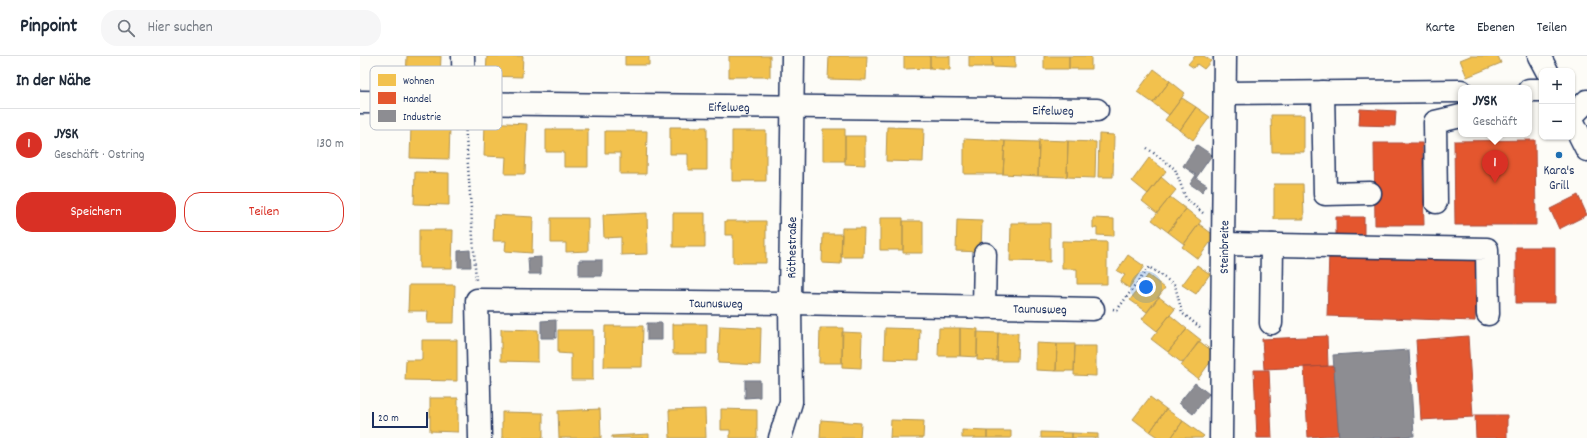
<!DOCTYPE html>
<html lang="de">
<meta charset="utf-8">
<style>
body{margin:0;font-family:Dekko,sans-serif;background:#f6f6f7;color:#1f2937}
.controls{position:absolute;right:12px;top:12px;display:grid;overflow:hidden;border-radius:8px;box-shadow:0 1px 3px #0004}
.controls button{width:36px;height:36px;display:grid;place-items:center;padding:0;border:0;border-bottom:1px solid #e0e1e3;background:#fff;color:#1f2937;font:20px sans-serif}
.scale{position:absolute;left:12px;bottom:10px;width:56px;box-sizing:border-box;padding-left:4px;border:2px solid #1b2f5e;border-top:0;font-size:11px;line-height:14px;white-space:nowrap;color:#1b2f5e;-webkit-text-stroke:3px #fdfcf7;paint-order:stroke}
.you{position:absolute;left:786px;top:231px;width:14px;height:14px;margin:-10px;border:3px solid #fff;border-radius:50%;background:#1a73e8;box-shadow:0 0 0 6px #1a73e833}
.badge{display:grid;place-items:center;width:26px;height:26px;border-radius:50%;background:#d93025;color:#fff;font-size:13px;font-weight:700}
.pin{position:absolute;translate:-50% -33px;filter:drop-shadow(0 1px 2px #0008)}
.pin::after{content:'';position:absolute;top:21px;width:14px;height:12px;background:inherit;clip-path:polygon(0 0,100% 0,50% 100%)}
.popup{position:absolute;left:1098px;top:29px;width:74px;height:52px;box-sizing:border-box;display:grid;place-content:center;border-radius:8px;background:#fff;filter:drop-shadow(0 1px 3px #0005);font-size:13px;white-space:nowrap;color:#747a83}
.popup b{font-size:15px;color:#1f2937}
.popup::after{content:'';position:absolute;left:50%;top:100%;margin-left:-8px;border:8px solid transparent;border-top-color:#fff}
.list{margin:0;padding:0;list-style:none}
h2{display:flex;justify-content:space-between;align-items:center;height:52px;margin:0;padding:0 16px;font-size:17px}
h2 small{font-size:13px;font-weight:400;color:#747a83}
.list li{display:grid;grid-template-columns:26px 1fr auto;gap:12px;align-items:center;box-sizing:border-box;height:72px;padding:0 16px;border-top:1px solid #e0e1e3}
.list b{display:block;font-size:15px;white-space:nowrap}
.list p{margin:0;font-size:13px;white-space:nowrap;color:#747a83}
.list em{font-size:13px;font-style:normal;color:#747a83}
.actions{display:flex;gap:8px;padding:12px 16px}
.actions a{flex:1;padding:9px 0;border:1px solid #d93025;border-radius:16px;text-align:center;font-size:14px;color:#d93025}
.actions .main{background:#d93025;color:#fff}
.icon{flex:none;width:22px;height:22px;fill:none;stroke:currentColor;stroke-width:2;stroke-linecap:round;stroke-linejoin:round}
.map{position:relative;flex:none;width:1227px;height:382px;overflow:hidden}
header{display:flex;align-items:center;gap:24px;box-sizing:border-box;height:56px;padding:0 20px;background:#fff;border-bottom:1px solid #e0e1e3}
header strong{font-size:19px}
nav{display:flex;gap:22px;margin-inline-start:auto;font-size:14px}
.search{width:280px;height:36px;background:#f6f6f7;display:flex;align-items:center;gap:10px;box-sizing:border-box;padding:0 14px;border-radius:16px;color:#747a83;font-size:15px}
main{display:flex}
aside{flex:1;background:#fff}
.map>svg:first-child{display:block}
</style>
<header>
<strong>Pinpoint</strong>
<div class="search"><svg class="icon" aria-label="search" viewBox="0 0 24 24"><circle cx="10" cy="10" r="6"/><path d="M15 15l6 6"/></svg>Hier suchen</div>
<nav><a>Karte</a><a>Ebenen</a><a>Teilen</a></nav>
</header>
<main>
<aside>
<h2>In der Nähe<small></small></h2>
<ul class="list">
<li><span class="badge">1</span><div><b>JYSK</b><p>Geschäft · Ostring</p></div><em>130 m</em></li>
</ul>
<div class="actions"><a class="main">Speichern</a><a>Teilen</a></div>
</aside>
<div class="map">
<svg width="1227" height="382" viewBox="0 0 1227 382">
<rect width="100%" height="100%" fill="#fdfcf7"/>
<filter id="ink" filterUnits="userSpaceOnUse"><feTurbulence type="fractalNoise" baseFrequency=".025" numOctaves="2"/><feDisplacementMap in="SourceGraphic" scale="8" xChannelSelector="R" yChannelSelector="G"/><feConvolveMatrix kernelMatrix="1 2 1 2 8 2 1 2 1" color-interpolation-filters="sRGB"/></filter>
<g filter="url(#ink)">
<path fill="#f2c14e" stroke="#b29553" d="M47 0H81L80 23 46 22Z
M127 0H163L162 21 126 20Z
M265 0H289V9H265Z
M369 0H410V21H369Z
M469 0H507L506 24 468 23Z
M544 0H570V12L544 13Z
M570 0H590V14L570 12Z
M609 0H632V11H609Z
M632 0H655V12L632 11Z
M684 0H709V13H684Z
M709 0H731V13H709Z
M835 0H844L851 5 844 13 837 8 834 12 828 8Z
M1110 0H1138L1141 7 1107 21 1100 4Z
M794 13 810 25 793 47 777 36Z
M810 25 825 37 809 59 793 47Z
M822 42 836 51 820 74 805 64Z
M836 51 850 61 833 84 820 74Z
M911 59H944V96H912Z
M125 66 167 68 165 118H145L146 101 124 100Z
M51 70 90 71 89 103 50 102Z
M310 71H347V114H328V98H310Z
M527 71 564 72 563 106 526 105Z
M186 73H228V111H204V96H186Z
M463 73H485V105H463Z
M245 75H287L286 118H260V97H245Z
M372 75H406V125H372Z
M739 78 754 79 753 121H738Z
M485 80H505V109L485 108Z
M604 83 645 85 643 118H604Z
M679 84 708 85 707 121 678 120Z
M645 85 679 86 678 120 643 118Z
M708 85 736 86 735 122 707 121Z
M789 102 806 115 788 138 772 125Z
M55 116 89 117V149L54 148Z
M801 121 816 134 797 157 782 145Z
M914 128H943L944 163H914Z
M810 141 826 153 808 176 792 164Z
M826 153 841 165 824 188 808 176Z
M287 157 288 198 261 199V181L244 182 243 159Z
M313 157H345V191H313Z
M134 159 173 161 172 197 145 195 146 185H133Z
M191 162H228V195L206 196V187H191Z
M520 162H543V194H520Z
M733 162 754 163V180L737 179V172H733Z
M597 164 622 165 621 196 596 195Z
M365 165H406V207H373V179H365Z
M543 165H563V197H543Z
M651 167H690V206L650 205Z
M839 168 855 180 838 203 822 191Z
M482 172H504L503 201H481Z
M59 174H93L92 212H59Z
M463 178H482L481 208 462 207Z
M702 185 747 186V228H717V213H702Z
M768 199 784 210 769 232 760 226 765 219 757 215Z
M837 209 850 218 836 238 822 229Z
M788 219 805 232 787 256 770 244Z
M49 229H95L94 267H67L68 255H48Z
M799 241 815 253 797 275 782 263Z
M810 259 827 273 808 296 791 283Z
M313 268H347V298H313Z
M245 270H283L282 311H244Z
M360 270 401 272 400 309 358 307Z
M460 272H483L482 307H459Z
M525 272 560 273 559 304 524 303Z
M579 272H600V300H578Z
M600 272 618 273 617 301 600 300Z
M141 273 178 274V306L141 305Z
M827 273 841 284 822 307 808 296Z
M198 274H233V324H211V298L198 297Z
M482 276 502 277 501 312 482 311Z
M617 276 638 277 637 305 617 304Z
M638 277H658L657 305H637Z
M62 284H97V325L45 324 46 304H62Z
M839 285 856 298 838 323 821 310Z
M676 287 697 288 696 315 676 314Z
M697 288H715L714 315H696Z
M715 290H736V320L714 319Z
M790 341 806 353 790 376 773 363Z
M70 342H98V376L70 375Z
M240 353 241 382H199L198 355Z
M345 353 346 382H310L309 354Z
M361 353 397 354V382H370V374H361Z
M806 353 823 365 811 382H799L790 376Z
M142 356 183 357V382H142Z
M461 364 501 367 500 382H460Z
M531 364 564 365 563 382H530Z
M823 365 844 380 842 382H811Z
M602 374 627 375V382H602Z
M627 375H651V382H627Z
M681 376 712 377V382H681Z
M712 377 738 378V382H712Z
M289 378V382H252V380Z"/>
<path fill="#e4572e" stroke="#a84b3c" d="M1000 53 1036 55 1035 70 999 69Z
M1175 84 1176 169H1095L1094 85Z
M1014 87H1062L1064 169H1015Z
M1218 139 1227 159 1199 173 1190 153Z
M976 161H1004V179H976Z
M1156 191H1195V247H1156Z
M969 196 1117 200 1115 265 967 260Z
M967 280 968 310 904 313 902 283Z
M1108 280 1113 361 1061 364 1056 284Z
M974 310 979 379 948 381 944 311Z
M894 314H909L912 382H897Z
M1115 359H1147V382H1116Z
M1047 380V382H1021Z"/>
<path fill="#8d8d92" stroke="#6b7182" d="M837 89 852 99 836 122 847 129 842 136 830 128 836 119 823 110Z
M110 194 111 211H98V195Z
M181 201V218H169L168 202Z
M219 204H242V220H219Z
M196 264V282H181V265Z
M287 267H302V284H287Z
M1049 294 1054 380 1021 382H979L973 299Z
M385 324H400V341L385 342Z
M835 327 849 338 833 358 819 347Z"/>
<g fill="none" stroke-linecap="round" stroke-linejoin="round">
<defs>
<g id="minor">
<path d="M103 0 104 47"/>
<path d="M1179 0 1187 15"/>
<path d="M1169 34H1182"/>
<path d="M963 36 965 138 1010 137"/>
<path d="M865 37 1101 35"/>
<path id="s1" d="M0 46 737 54"/>
<path d="M1212 60 1227 45"/>
<path d="M1212 64 1227 94"/>
<path d="M1076 146 1075 66 1101 60"/>
<path d="M864 188 1127 193 1128 258"/>
<path d="M624 251 625 198"/>
<path d="M911 267 912 189"/>
<path id="s2" d="M120 382 117 244 430 247 733 253"/>
<path id="s3" d="M420 382 431 346 430 247 433 0"/>
<path id="s4" d="M861 382 865 0"/>
</g>
</defs>
<use href="#minor" stroke="#1b2f5e" stroke-width="25"/>
<path stroke="#1b2f5e" stroke-width="2.5" stroke-dasharray="1 3" stroke-linecap="butt" d="M105 67 116 224
M787 92 815 113 826 143 843 157
M753 253 757 254 789 211 815 229 822 257 841 272"/>
<use href="#minor" stroke="#fdfcf7" stroke-width="22"/>
</g>
</g>
<circle fill="#1f6fb2" stroke="#fdfcf7" stroke-width="1.5" cx="1199" cy="99" r="4"/>
<g text-anchor="middle" stroke-width="4" stroke-linejoin="round" paint-order="stroke">
<g font-size="13" fill="#1b2f5e" stroke="#fdfcf7">
<text dy="5" stroke="none"><textPath href="#s1" startOffset="369">Eifelweg</textPath></text>
<text dy="5" stroke="none"><textPath href="#s1" startOffset="693">Eifelweg</textPath></text>
<text dy="5" stroke="none"><textPath href="#s4" startOffset="191">Steinbreite</textPath></text>
<text dy="5" stroke="none"><textPath href="#s3" startOffset="192">Röthestraße</textPath></text>
<text dy="5" stroke="none"><textPath href="#s2" startOffset="377">Taunusweg</textPath></text>
<text dy="5" stroke="none"><textPath href="#s2" startOffset="701">Taunusweg</textPath></text>
</g>
<g font-size="13" fill="#1b2f5e" stroke="#fdfcf7">
<text x="1199" y="118">Kara's<tspan x="1199" dy="15">Grill</tspan></text>
</g>
</g>
<rect x="10" y="10" width="132" height="64" rx="6" fill="#fdfcf7" stroke="#b9bec9" stroke-width="1"/>
<rect x="18" y="18" width="18" height="12" fill="#f2c14e"/>
<rect x="18" y="36" width="18" height="12" fill="#e4572e"/>
<rect x="18" y="54" width="18" height="12" fill="#8d8d92"/>
<g font-size="11" fill="#1b2f5e">
<text x="43" y="28">Wohnen</text>
<text x="43" y="46">Handel</text>
<text x="43" y="64">Industrie</text>
</g>
</svg>
<div class="controls">
<button>+</button>
<button>−</button>
</div>
<div class="scale">20 m</div>
<div class="you"></div>
<div class="pin badge" style="left:1135px;top:127px">1</div>
<div class="popup"><b>JYSK</b>Geschäft</div>
</div>
</main>
